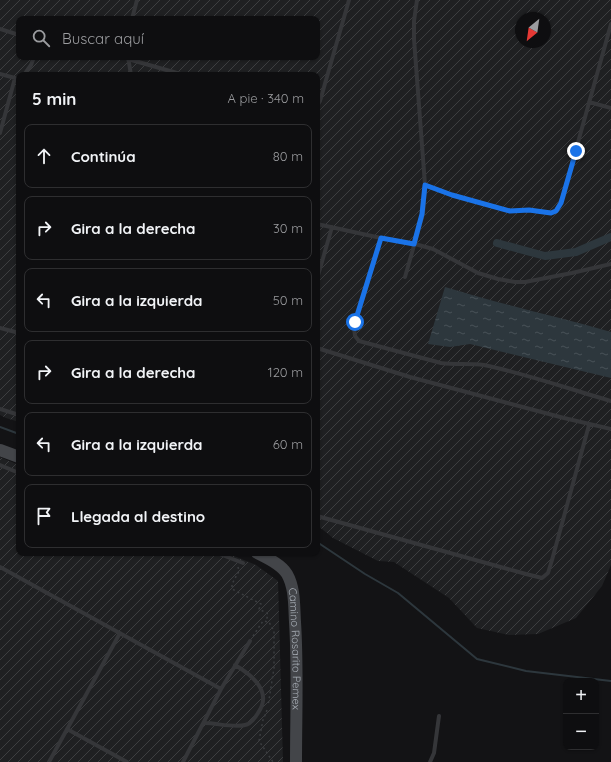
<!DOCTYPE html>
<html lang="es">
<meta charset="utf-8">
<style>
body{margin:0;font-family:Quicksand,sans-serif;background:#1c1c1e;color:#f1f3f6}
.controls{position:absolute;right:12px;bottom:12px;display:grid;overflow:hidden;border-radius:8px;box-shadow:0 1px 3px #0004}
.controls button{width:36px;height:36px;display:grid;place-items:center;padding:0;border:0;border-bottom:1px solid #2e2e30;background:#0e0e10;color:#f1f3f6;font:20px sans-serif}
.compass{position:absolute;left:515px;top:12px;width:36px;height:36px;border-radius:50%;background:#0e0e10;box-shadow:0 1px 3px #0004;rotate:209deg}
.stop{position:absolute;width:12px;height:12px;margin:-9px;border:3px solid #1a73e8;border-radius:50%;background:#fff}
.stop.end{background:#1a73e8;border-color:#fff;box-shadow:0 1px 4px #0008}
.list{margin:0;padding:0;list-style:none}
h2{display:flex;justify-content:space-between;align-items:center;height:52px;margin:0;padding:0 16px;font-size:17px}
h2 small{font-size:13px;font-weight:400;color:#9b9c9f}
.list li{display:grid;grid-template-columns:26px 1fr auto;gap:12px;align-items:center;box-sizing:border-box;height:64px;margin:0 8px 8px;padding:0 8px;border:1px solid #2e2e30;border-radius:8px}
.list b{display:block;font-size:15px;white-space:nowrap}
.list em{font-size:13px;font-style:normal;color:#9b9c9f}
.icon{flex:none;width:22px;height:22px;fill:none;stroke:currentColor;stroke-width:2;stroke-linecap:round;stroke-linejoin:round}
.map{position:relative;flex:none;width:611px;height:762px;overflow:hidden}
.search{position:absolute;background:#0e0e10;box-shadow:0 1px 3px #0004;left:16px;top:16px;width:304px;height:44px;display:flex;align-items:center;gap:10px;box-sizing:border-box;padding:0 14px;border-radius:8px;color:#9b9c9f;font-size:15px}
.panel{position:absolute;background:#0e0e10;box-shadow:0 1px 3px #0004;left:16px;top:72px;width:304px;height:484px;border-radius:8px}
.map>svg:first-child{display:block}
</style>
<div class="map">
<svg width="611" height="762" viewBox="0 0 611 762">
<defs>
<pattern id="industrial-furrows" width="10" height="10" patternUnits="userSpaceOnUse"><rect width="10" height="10" fill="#1f2022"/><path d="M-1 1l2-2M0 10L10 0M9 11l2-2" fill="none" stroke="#3d3e40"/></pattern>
<pattern id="water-ripples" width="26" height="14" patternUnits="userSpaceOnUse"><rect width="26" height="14" fill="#2d373d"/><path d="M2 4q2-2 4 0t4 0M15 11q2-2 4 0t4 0" fill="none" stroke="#485157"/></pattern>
</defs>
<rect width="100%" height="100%" fill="#131315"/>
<path fill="url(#industrial-furrows)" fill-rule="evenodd" d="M0 0H611V565L602 586 576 618 538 634 509 635 477 628 449 598 394 562 378 561 333 538 317 525V75H19V422L6 418 0 415ZM521 18H545V42H521ZM19 19H317V57H19Z
M0 457 19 465V553H227L256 565 278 581 283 762H0Z"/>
<path fill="url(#water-ripples)" d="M445 287C500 304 556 316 611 332V378L470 344 450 347 428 344Z"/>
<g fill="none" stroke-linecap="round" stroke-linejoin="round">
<path stroke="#2d373d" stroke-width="2" d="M0 427 19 434
M317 542 365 574 398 593 477 659 526 671 611 681"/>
<path stroke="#2d373d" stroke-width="8" d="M497 243 545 256 576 252 611 237"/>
<path stroke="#3b3d40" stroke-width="1.5" stroke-dasharray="2 3" stroke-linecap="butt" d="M238 567 239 571 232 584V589L261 604 259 609 268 614 266 622
M253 636 263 621 269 622 274 631V668L268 706
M267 710 263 720 259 741 273 762"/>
<path stroke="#353639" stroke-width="4" d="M132 19 137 0
M0 29 19 35
M128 57 131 75
M128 59 184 75
M0 74 15 78 0 133
M24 75 31 65 34 57
M589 102 611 108
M317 106 320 101 349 0
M425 185 452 195 510 211 529 210 551 213 556 211 563 196 611 24
M317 224 381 238 415 244 433 249 478 273 498 279 515 282H525L572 273 611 264
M381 238 354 328 355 336 359 341 441 363C455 365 470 363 484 365 527 374 569 389 611 401
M405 277 423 214 425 185 414 39V21L417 0
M317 279 332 227
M0 328 19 333
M317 348 410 377 564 418 611 429
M0 409 19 415
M0 465 19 473
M317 516 526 574 542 578 548 573 552 560 589 425
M217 553 243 563
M0 567 221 689 183 762
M221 689 250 641
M205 723C216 723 234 728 245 725 251 724 255 718 258 713 273 692 252 675 235 665
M67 729 127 762
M49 762 120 633
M430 762 434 753 439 716"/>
<g stroke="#434549" stroke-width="12">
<path d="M0 450 19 457"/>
<path id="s1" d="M257 553C267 558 281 564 287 574 295 588 294 606 295 622 298 668 296 715 296 762"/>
</g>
</g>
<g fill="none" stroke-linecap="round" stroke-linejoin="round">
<path stroke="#1a73e8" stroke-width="5" d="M355 322 381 238 414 244 422 214 425 185 452 195 510 211 529 210 551 213 556 211 561 203 576 151"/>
</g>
<g text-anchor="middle" stroke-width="3" stroke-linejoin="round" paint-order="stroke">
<g font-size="11" fill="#a6acb4" stroke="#0e0e10">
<text dy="4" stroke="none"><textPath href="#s1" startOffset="113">Camino Rosarito Pemex</textPath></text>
</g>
</g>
</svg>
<div class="controls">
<button>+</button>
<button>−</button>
</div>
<svg class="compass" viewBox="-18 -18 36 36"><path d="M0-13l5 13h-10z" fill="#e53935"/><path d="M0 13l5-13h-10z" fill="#9b9c9f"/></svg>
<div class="stop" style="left:355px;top:322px"></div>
<div class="stop end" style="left:576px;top:151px"></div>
<div class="search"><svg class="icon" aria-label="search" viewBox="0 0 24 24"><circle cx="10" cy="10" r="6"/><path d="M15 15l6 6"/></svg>Buscar aquí</div>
<section class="panel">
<h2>5 min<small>A pie · 340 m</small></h2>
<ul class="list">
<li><svg class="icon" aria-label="ahead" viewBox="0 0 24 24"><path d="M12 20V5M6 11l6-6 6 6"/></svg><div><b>Continúa</b></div><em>80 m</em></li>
<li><svg class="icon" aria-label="right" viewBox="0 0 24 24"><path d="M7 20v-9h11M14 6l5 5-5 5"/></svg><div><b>Gira a la derecha</b></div><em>30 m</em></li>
<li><svg class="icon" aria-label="left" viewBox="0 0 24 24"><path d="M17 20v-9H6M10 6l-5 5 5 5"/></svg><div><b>Gira a la izquierda</b></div><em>50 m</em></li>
<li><svg class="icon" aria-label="right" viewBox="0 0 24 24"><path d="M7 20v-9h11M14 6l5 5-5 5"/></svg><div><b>Gira a la derecha</b></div><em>120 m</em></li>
<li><svg class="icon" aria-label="left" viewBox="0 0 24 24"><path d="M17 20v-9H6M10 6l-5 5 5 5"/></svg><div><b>Gira a la izquierda</b></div><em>60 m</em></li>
<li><svg class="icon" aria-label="arrive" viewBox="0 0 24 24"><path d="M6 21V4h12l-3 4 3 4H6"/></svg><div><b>Llegada al destino</b></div></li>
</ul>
</section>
</div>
